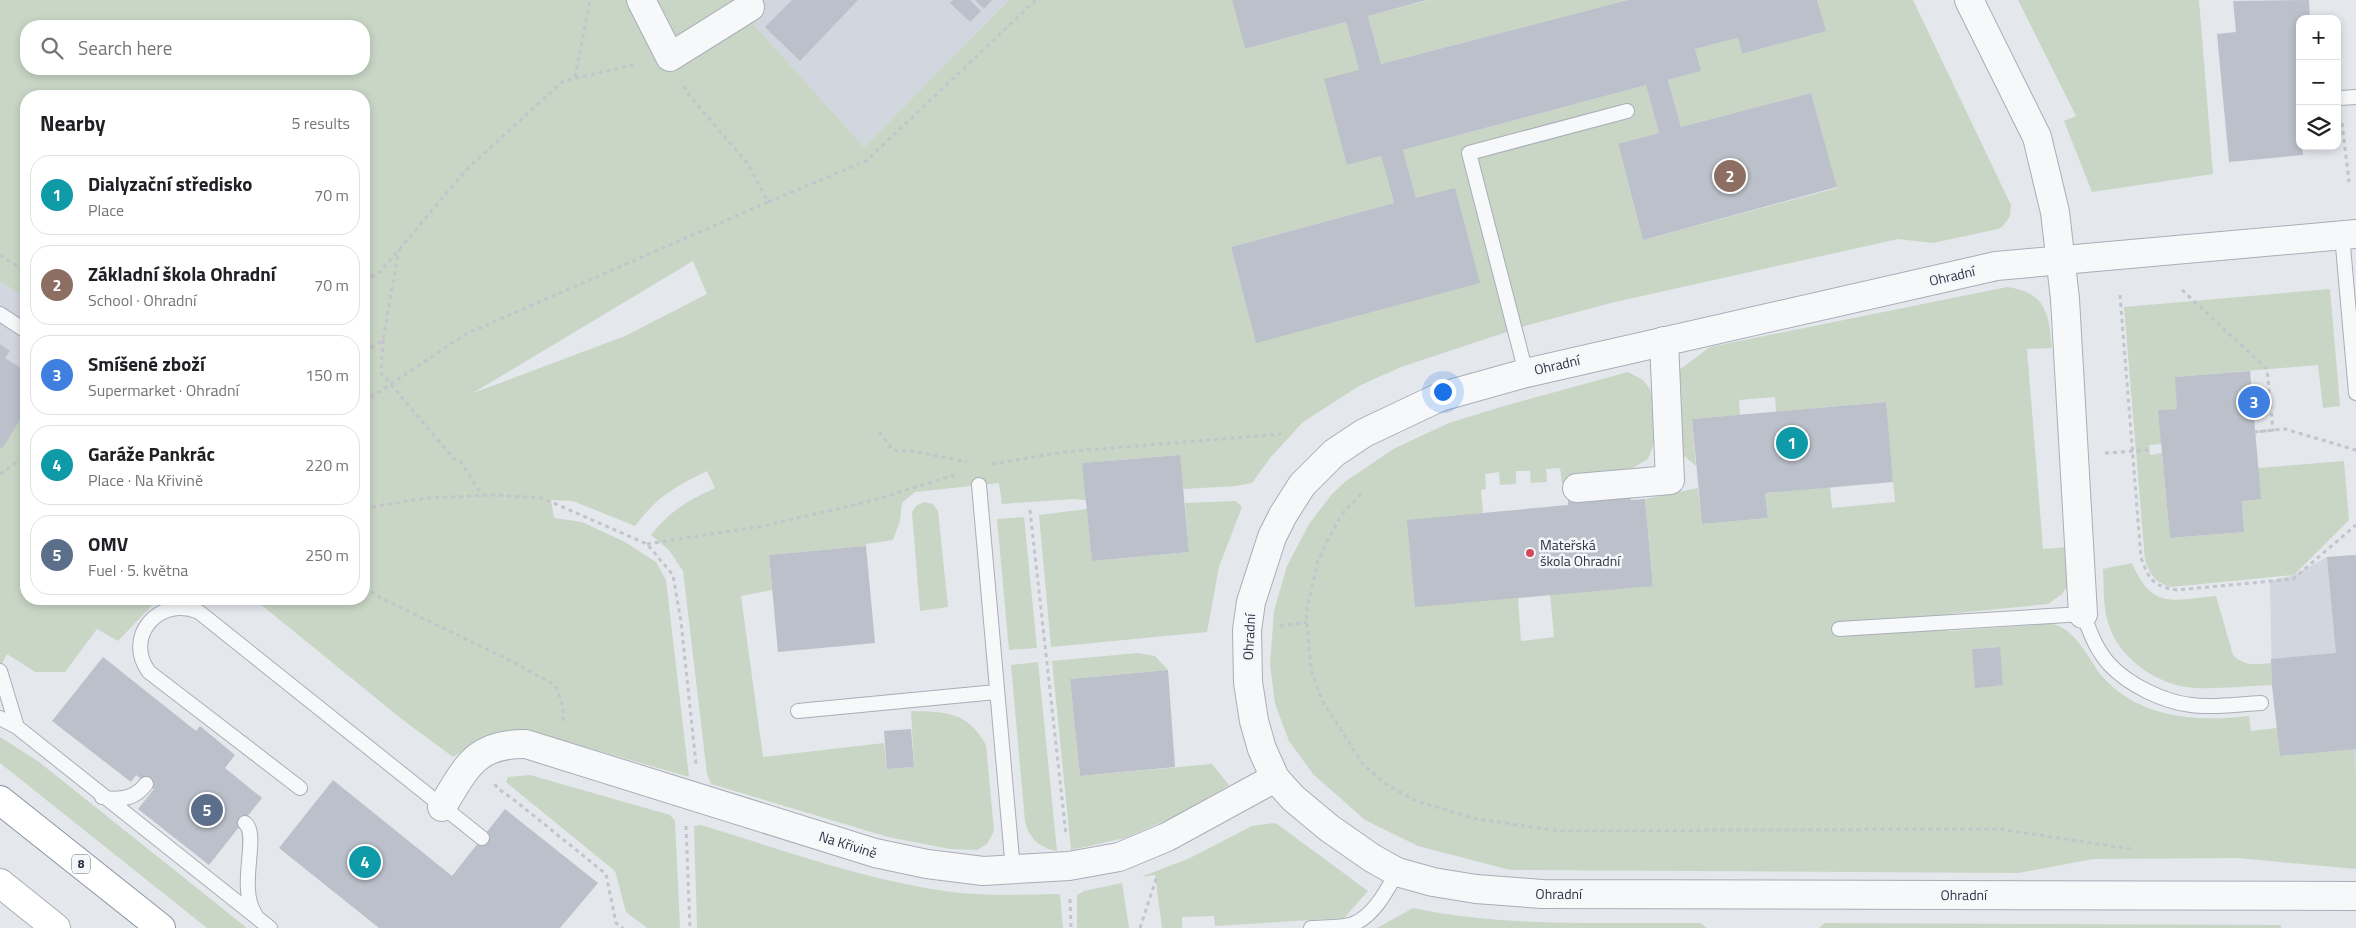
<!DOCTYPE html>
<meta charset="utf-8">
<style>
body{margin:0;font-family:"Titillium Web",sans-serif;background:#f2f2f2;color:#202124}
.controls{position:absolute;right:15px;top:15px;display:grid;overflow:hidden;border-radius:10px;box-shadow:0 2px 8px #0003}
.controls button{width:45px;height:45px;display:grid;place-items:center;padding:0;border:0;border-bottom:1px solid #e0e0e0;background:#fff;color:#202124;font:25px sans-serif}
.you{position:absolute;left:1442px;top:391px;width:18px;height:18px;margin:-12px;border:4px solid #fff;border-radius:50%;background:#1a73e8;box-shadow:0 0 0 8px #1a73e833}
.badge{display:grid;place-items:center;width:32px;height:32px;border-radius:50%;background:#d1495b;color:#fff;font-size:16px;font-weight:700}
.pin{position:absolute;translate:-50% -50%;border:2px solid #fff;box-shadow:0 1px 5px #0006}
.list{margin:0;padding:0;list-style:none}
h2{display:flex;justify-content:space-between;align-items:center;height:65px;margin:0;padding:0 20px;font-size:21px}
h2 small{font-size:16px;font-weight:400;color:#757577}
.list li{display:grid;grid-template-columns:32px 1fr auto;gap:15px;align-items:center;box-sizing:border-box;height:80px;margin:0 10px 10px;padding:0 10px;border:1px solid #e0e0e0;border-radius:20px}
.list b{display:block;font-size:19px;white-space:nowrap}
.list p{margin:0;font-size:16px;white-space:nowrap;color:#757577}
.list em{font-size:16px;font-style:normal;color:#757577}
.icon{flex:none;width:28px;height:28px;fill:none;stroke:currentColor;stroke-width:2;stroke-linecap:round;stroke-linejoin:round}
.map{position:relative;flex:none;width:2356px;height:928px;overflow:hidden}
.search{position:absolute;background:#fff;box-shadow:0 2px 8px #0003;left:20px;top:20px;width:350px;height:55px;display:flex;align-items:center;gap:12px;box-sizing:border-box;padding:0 18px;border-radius:20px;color:#757577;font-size:19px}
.panel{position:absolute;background:#fff;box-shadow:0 2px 8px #0003;left:20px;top:90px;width:350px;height:515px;border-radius:20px}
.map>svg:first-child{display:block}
</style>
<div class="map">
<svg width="2356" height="928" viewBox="0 0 2356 928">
<rect width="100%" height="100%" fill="#e4e7ec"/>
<path fill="#d2d6de" d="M732 0H1009L864 147Z
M0 281 26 298V410L2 449 0 447Z
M2356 555V774L2354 750 2280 756 2272 685 2270 581 2294 575 2327 557Z"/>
<path fill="#c9d6c5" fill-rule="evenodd" d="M0 0H732L864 147 1009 0H1232L1245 49 1346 22 1359 70 1347 165 1381 156 1394 203 1231 247 1256 342 1416 198 1403 150 1646 85 1659 133 1618 145 1643 240 1837 188 1811 93 1681 127 1668 80 1700 71 1695 49 1738 38 1742 54 1825 31 1817 0H1913L2011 205 2010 216 2003 226 1998 229 1933 243 1898 239 1615 302 1528 325 1401 367 1359 386 1303 422 1270 458 1252 483 1236 486 1183 489 1179 455 1083 463 1086 500 1073 499 1002 504 999 483 915 492 902 503 900 521 893 540 866 544V546L769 555 772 590 741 596 763 757 884 743 887 769 914 767 911 711C946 712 967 711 986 745L994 831 987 844 977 850 950 849 888 837 711 784 707 774 683 571 669 550 651 535C670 511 687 501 715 488L707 471C673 488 658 496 635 526L573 501 551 500 554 518 582 522 625 542 656 562 666 580 689 777 544 735 510 733 477 742 453 757 403 720 254 599H364V96H26V298L0 281ZM26 26H364V69H26ZM693 261 707 294 625 336 473 393Z
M1429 0H1628L1381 64 1368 16Z
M2018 0H2199L2213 174 2092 192 2064 121 2076 116Z
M2007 287C2046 292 2049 314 2052 348L2027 349 2043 549 2069 547 2068 586 2062 594 2048 604 1947 614 1948 631C1973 629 1997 628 2021 626 2031 626 2042 623 2052 624 2075 628 2088 658 2101 675 2139 719 2196 722 2249 716L2251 731 2277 728 2280 756 2354 749 2356 775V869L2237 858 2093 859 2018 873 1510 870 1418 846 1365 820 1313 774 1289 741 1275 704 1270 664 1274 611 1287 566 1309 524 1332 494 1346 481 1395 448 1449 423 1504 406 1628 372 1643 380 1650 389 1658 419V432L1648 459 1617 477 1562 483 1560 468 1546 469 1547 482 1531 483 1530 471H1516V484L1500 485 1499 472 1485 474 1486 489 1481 490 1483 513 1518 597 1521 641 1554 637 1550 594 1653 585 1645 499 1698 488 1702 524 1768 518 1765 493 1830 487 1832 508 1895 502 1885 402 1776 412 1775 397 1739 400 1740 415 1692 419 1696 466 1677 450 1676 381 1679 370 1710 347ZM1999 647 2003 685 1976 687 1972 649Z
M2330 289 2340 406 2323 408 2318 365 2176 377 2177 409 2159 410 2162 444 2149 445 2150 455 2162 453 2170 538 2244 532 2242 501 2258 468 2344 461 2349 520 2294 575 2171 587C2155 583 2150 574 2145 560L2124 307Z
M26 410V599H158L118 641 97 629 65 672H35L7 654 0 668V447L2 448Z
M1236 501 1242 507 1219 567 1207 632 1051 647 1039 515 1087 509 1092 561 1189 552 1185 503Z
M924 502 933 504 938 511 948 607 920 611 912 512 916 506Z
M1024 517 1037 648 1009 650 997 519Z
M2132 563C2152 610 2172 600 2216 596L2233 655C2244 667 2257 664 2271 663L2272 685C2246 686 2220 689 2195 688 2157 686 2116 657 2107 619 2103 603 2104 585 2103 569Z
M1138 653 1155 656 1168 670 1070 679 1080 776 1212 764 1229 785 1181 814 1125 838 1071 850 1052 661Z
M1038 662 1057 851C1040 848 1029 839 1025 821L1011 665Z
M0 737 39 762 247 928H207L0 763Z
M530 775 670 815 675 821 680 928H647L626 912 615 871 506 782 508 777Z
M1273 823 1277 824 1368 891 1344 918 1215 926 1214 916 1182 917V928H1162L1155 875 1141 877 1190 858 1252 826Z
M701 825C783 850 865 880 951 892 986 896 1021 895 1057 894L1060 895 1063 928H697L694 826Z
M1122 883 1129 928H1077V895L1084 891Z
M1413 908C1506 928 1605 922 1700 923L1707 928H1377Z
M1825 923 2281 925V928H1819Z"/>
<path fill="#bbc0ca" d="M792 0H858L800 61 765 27Z
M953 0H970L981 11 970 22 950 3Z
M975 0H992L984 9Z
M1232 0H1427L1368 16 1381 64 1628 0H1817L1826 31 1742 54 1738 38 1695 49 1701 71 1668 80 1681 127 1811 93 1837 187 1643 240 1618 144 1659 133 1646 85 1403 150 1416 198 1455 188 1480 283 1256 343 1231 247 1394 203 1381 156 1347 165 1324 79 1359 70 1346 22 1245 49Z
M2309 0 2310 19H2300V146H2302L2303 155 2229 162 2217 34 2236 32 2233 1Z
M0 344 10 351 5 358 26 371V410L2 449 0 447Z
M2250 371 2261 499 2242 501 2244 532 2170 538 2158 410 2177 409 2175 377Z
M1886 402 1893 482 1765 493 1768 518 1702 524 1692 419Z
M1180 455 1189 552 1092 561 1082 463Z
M1630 495 1631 500 1645 499 1653 586 1415 607 1407 520 1568 505V500Z
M866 546 875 643 778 652 769 555Z
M2356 555V749L2280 756 2272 685 2271 659 2336 653 2327 557Z
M2000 647 2003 685 1975 688 1972 649Z
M103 657 196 731 200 726 235 755 225 768 262 798 209 865 138 809 154 789 136 775 131 782 52 721Z
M1168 670 1175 767 1080 776 1070 679Z
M911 729 914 767 887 769 884 731Z
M333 780 452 876 505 809 598 883 560 928H379L279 848Z"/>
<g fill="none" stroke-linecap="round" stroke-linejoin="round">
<defs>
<path id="service" d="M2340 98 2356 97
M2342 235 2356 393
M0 314 26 331
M1526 373 1469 153 1627 111
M979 485 1013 870
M1839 629 2083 614C2090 632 2096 650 2110 665 2129 685 2164 702 2191 705 2214 708 2238 704 2261 703
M0 671 17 727
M798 711 996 692
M0 718 17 727 270 928
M300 788 149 672C123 637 159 595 199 612L482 838
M102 797C119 801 135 799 146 784
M245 823C260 835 237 887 255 914
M1311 928C1323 927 1342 928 1353 924 1374 916 1387 890 1397 872"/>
<g id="minor">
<path d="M641 0 670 57 750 7"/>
<path d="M1969 0 2037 137 2055 212 2065 299 2083 614"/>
<path id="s1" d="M2356 234 1996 266 1526 373 1440 397 1364 433 1334 453 1302 485 1283 515 1272 537 1251 602 1247 630 1248 682 1254 721 1262 749 1275 778 1293 798 1329 828 1372 858 1397 872 1433 882 1476 889 1542 894 2356 896"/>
<path d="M1577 488 1670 480 1664 341"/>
<path id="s2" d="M442 807C466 768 475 743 526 744L875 853 927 864 983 871 1069 866 1119 857 1167 837 1275 778"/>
</g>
<path id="secondary" d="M0 883 56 928"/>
<path id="trunk" d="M0 800 161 928"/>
</defs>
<use href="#service" stroke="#a9aeb7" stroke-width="16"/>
<use href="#minor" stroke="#a9aeb7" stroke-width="30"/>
<use href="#secondary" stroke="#a9aeb7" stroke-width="30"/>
<use href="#trunk" stroke="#8b94a3" stroke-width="30"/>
<path stroke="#c2c5cb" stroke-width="3" stroke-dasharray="4 4" stroke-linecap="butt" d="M2337 63 2338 72
M575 77 590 0
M684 86 689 95 748 164 768 202 866 161 1036 0
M2342 123 2349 182
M0 255 26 272
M364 281 381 271 466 170 563 81 637 64
M2182 290 2267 369 2273 430 2255 432 2285 429 2356 450
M2120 295 2141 558C2150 581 2153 586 2177 590L2293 579 2356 525
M383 340 381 373 454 459 461 462 482 495
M364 352 383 340 399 250
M364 402 466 334 768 202
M879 432 893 450 917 452 967 462
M2105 453 2149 450
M992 464 1063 452 1281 434
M0 474 26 455
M1361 494 1341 515 1318 560 1306 613 1311 669 1322 700 1362 763 1384 783 1414 800 1472 818 1559 831 1999 829 2131 849
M364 508 428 498 494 495 542 498 647 544 673 575 681 622 696 764
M1030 510 1066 835
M647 544 763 526 871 501 958 474
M364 587 383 599 509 660 555 685 563 706V723
M1280 626 1307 622
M495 784 497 788 513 799 606 874 616 923 623 928
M686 826 690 928
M1070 899 1071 928
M1140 928 1157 876"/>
<use href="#service" stroke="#f7f8fa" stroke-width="14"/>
<use href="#minor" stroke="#f7f8fa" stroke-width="28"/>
<use href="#secondary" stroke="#fff" stroke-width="28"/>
<use href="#trunk" stroke="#fff" stroke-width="28"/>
</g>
<circle fill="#d1495b" stroke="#f4f6f9" stroke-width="2" cx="1530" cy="553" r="5"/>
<g text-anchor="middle" stroke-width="5" stroke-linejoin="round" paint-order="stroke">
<rect fill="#f4f6f9" stroke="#676e7b" stroke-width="1" x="72" y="854.5" width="18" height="19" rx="4"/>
<g font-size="12" font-weight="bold" fill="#2b3445">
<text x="81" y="868">8</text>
</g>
<g font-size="14" fill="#2b3445" stroke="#f4f6f9">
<text transform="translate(1952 276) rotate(-13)" y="5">Ohradní</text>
<text transform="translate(1557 365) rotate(-13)" y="5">Ohradní</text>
<text transform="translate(1249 637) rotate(-87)" y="5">Ohradní</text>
<text dy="5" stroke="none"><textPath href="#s2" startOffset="450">Na Křivině</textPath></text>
<text dy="5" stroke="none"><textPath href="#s1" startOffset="1726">Ohradní</textPath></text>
<text dy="5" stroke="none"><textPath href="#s1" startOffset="2131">Ohradní</textPath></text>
</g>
<g font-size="14" fill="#2b3445" stroke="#f4f6f9" text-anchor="start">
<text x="1540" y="550">Mateřská<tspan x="1540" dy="16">škola Ohradní</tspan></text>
</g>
</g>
</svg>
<div class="controls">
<button>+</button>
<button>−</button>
<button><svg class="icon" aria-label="layers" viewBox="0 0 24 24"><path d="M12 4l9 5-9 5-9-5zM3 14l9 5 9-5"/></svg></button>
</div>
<div class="you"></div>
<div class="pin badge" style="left:1792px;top:443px;background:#0f9aa8">1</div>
<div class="pin badge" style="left:1730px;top:176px;background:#8d6e63">2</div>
<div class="pin badge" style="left:2254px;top:402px;background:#3f7fe0">3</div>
<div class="pin badge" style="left:365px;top:862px;background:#0f9aa8">4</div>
<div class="pin badge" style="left:207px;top:810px;background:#5c6f8a">5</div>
<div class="search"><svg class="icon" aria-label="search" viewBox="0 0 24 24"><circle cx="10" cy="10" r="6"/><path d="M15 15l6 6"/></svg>Search here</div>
<section class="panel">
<h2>Nearby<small>5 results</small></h2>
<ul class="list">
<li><span class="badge" style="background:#0f9aa8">1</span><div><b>Dialyzační středisko</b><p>Place</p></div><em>70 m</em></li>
<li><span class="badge" style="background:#8d6e63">2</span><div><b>Základní škola Ohradní</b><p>School · Ohradní</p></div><em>70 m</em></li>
<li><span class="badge" style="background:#3f7fe0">3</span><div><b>Smíšené zboží</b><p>Supermarket · Ohradní</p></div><em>150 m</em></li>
<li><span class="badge" style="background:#0f9aa8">4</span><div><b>Garáže Pankrác</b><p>Place · Na Křivině</p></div><em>220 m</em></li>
<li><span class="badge" style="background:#5c6f8a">5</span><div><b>OMV</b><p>Fuel · 5. května</p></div><em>250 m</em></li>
</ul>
</section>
</div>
